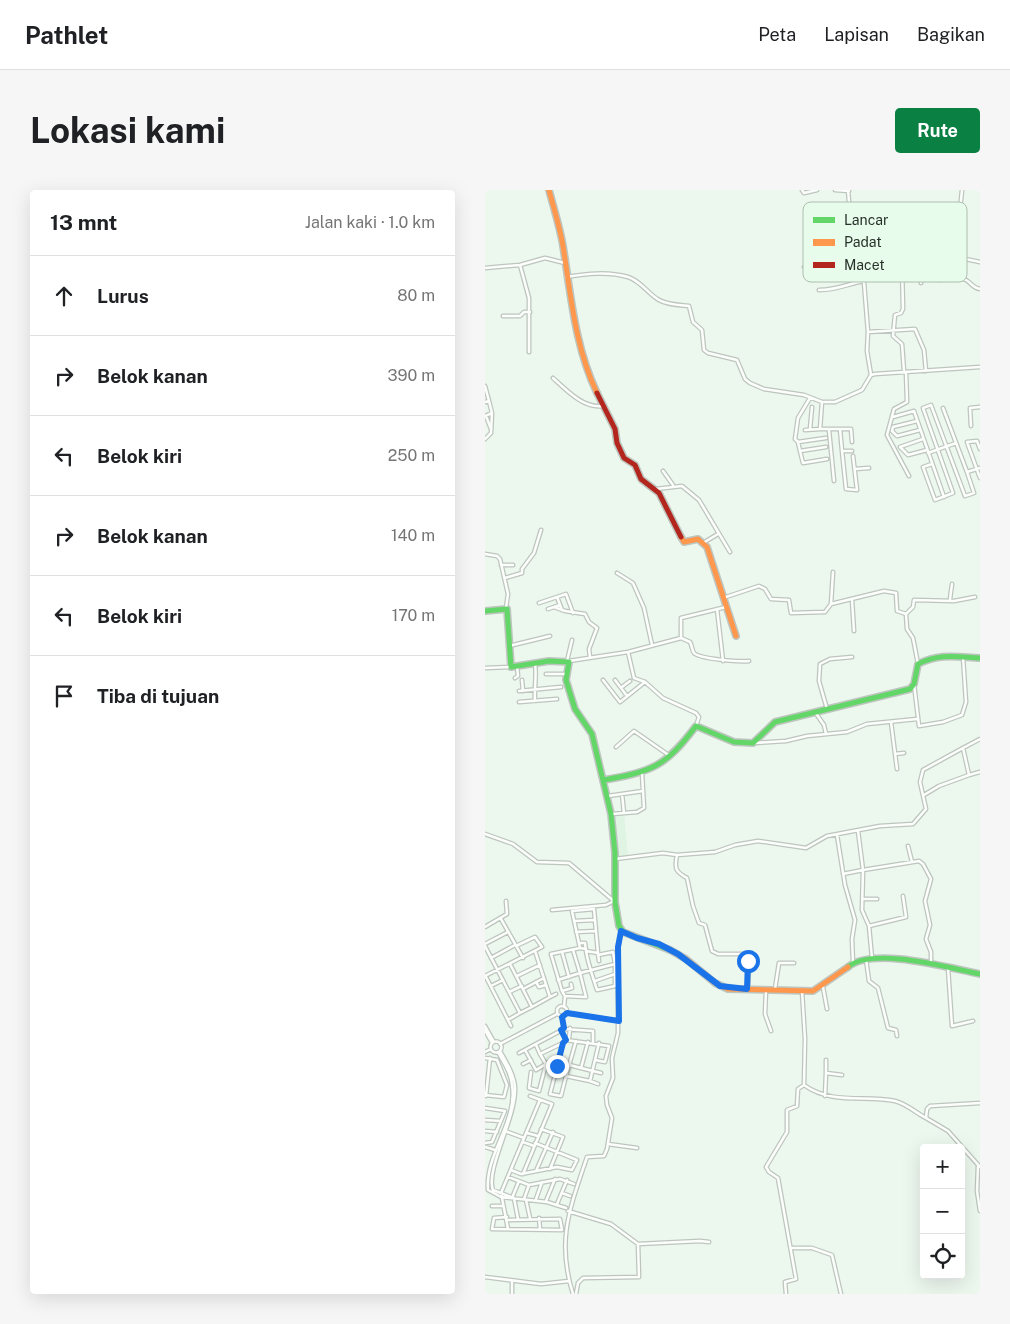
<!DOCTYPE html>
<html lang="id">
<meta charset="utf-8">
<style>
body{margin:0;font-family:"Public Sans",sans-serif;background:#f6f6f6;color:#202124}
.controls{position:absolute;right:15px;bottom:15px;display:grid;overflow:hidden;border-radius:5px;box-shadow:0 5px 20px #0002}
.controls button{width:45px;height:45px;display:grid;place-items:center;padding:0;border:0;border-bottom:1px solid #e0e0e0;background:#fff;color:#202124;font:25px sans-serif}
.stop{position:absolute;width:15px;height:15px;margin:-11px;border:4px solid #1a73e8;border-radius:50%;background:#fff}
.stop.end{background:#1a73e8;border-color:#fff;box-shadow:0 1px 5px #0008}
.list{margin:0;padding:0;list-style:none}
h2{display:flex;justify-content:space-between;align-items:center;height:65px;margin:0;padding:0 20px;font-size:21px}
h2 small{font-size:16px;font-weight:400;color:#757577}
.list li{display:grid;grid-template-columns:32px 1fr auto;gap:15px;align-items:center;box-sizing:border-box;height:80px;padding:0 20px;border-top:1px solid #e0e0e0}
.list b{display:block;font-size:19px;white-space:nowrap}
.list em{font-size:16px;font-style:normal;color:#757577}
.icon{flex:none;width:28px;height:28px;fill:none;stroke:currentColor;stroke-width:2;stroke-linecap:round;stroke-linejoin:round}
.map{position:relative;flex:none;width:495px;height:1104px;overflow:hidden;border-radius:5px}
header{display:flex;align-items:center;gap:30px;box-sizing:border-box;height:70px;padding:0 25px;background:#fff;border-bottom:1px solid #e0e0e0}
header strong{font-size:24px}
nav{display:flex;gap:28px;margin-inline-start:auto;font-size:18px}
.intro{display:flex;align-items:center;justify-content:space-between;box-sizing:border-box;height:120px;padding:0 30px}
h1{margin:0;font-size:35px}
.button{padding:12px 22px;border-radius:5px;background:#0b8043;color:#fff;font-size:18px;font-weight:700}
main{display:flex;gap:30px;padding:0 30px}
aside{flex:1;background:#fff;border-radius:5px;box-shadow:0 5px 20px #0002}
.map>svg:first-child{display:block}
</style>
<header>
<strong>Pathlet</strong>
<nav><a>Peta</a><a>Lapisan</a><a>Bagikan</a></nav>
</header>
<div class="intro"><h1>Lokasi kami</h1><a class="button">Rute</a></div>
<main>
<aside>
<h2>13 mnt<small>Jalan kaki · 1.0 km</small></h2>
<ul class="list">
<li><svg class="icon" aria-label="ahead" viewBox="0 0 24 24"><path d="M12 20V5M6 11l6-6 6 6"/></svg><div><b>Lurus</b></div><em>80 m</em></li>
<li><svg class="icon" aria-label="right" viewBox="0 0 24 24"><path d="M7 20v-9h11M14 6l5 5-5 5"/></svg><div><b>Belok kanan</b></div><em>390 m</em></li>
<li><svg class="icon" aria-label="left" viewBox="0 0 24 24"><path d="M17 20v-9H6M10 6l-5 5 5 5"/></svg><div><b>Belok kiri</b></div><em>250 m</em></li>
<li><svg class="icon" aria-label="right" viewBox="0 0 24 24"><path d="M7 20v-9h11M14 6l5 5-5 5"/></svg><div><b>Belok kanan</b></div><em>140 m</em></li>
<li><svg class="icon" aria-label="left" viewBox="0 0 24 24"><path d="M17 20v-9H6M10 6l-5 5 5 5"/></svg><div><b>Belok kiri</b></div><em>170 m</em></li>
<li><svg class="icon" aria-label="arrive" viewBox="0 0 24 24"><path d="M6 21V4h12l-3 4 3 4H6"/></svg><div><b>Tiba di tujuan</b></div></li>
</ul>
</aside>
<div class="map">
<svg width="495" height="1104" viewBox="0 0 495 1104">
<rect width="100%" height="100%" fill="#ecf7ee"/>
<path fill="#e0f4e3" d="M139 623 143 668 130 669 126 624Z"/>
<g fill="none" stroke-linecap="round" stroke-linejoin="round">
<defs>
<path id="street" d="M317 0 319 3 332 0
M350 0 364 1
M363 0 366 36 379 64 378 80 383 142 382 161 386 185
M413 55 417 77
M447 62 495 72
M379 70 414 63
M339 71 350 82 378 80
M35 75 44 108V162
M319 77 336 71 379 64
M0 78 35 75 60 68 80 73
M418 84H435L436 93
M81 87C101 84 122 81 143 87 156 91 162 103 174 110 183 115 194 115 204 116L208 132 217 140 219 160 223 163 252 170 260 189 265 193 279 199 319 205 337 212H350L377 200 386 185 390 184 495 177
M468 89 477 0
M334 100C352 100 362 94 379 91
M18 126H35L39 122H45
M383 142 430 139 439 160 441 181
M419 181 417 154 408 146 410 125 416 123 418 119 417 77 446 79 448 89C459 92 472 85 481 90 487 93 487 98 495 99
M421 182 422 212 409 219 402 245 424 286
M68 188C81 200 99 219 118 216
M0 196 4 211 0 212
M325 208 313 228 310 249 313 252 315 261 341 257
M458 218 482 282 495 278
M0 226 7 223 4 211
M1 226 6 239
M408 227 429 221 459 307
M432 231 408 237 407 241 412 246 435 240
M486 236 485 218 495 217
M325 239 327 217
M335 239H366L367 252
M355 239 357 261H367
M320 240 335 239 337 212
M344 240 349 291
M0 249 6 243 7 223
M438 249 415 257 423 265 442 260
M313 252 341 248
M495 259 492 251 482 252 495 288
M315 261 318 273 342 269
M357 261 361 299 372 300 368 266
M443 263 471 253
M447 274 438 277 450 310 468 303 438 218 446 215 480 306 489 303 482 282
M370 279 384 278
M178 281 188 295
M171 299 197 296 214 310 245 362
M218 353 233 344
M0 364 12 366 15 369 23 404 21 418
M16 375H28
M132 383 148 393 159 418 167 455
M20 388 37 383V379L49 363 56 340
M72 407 77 420
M238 408 274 396 280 399 286 409 304 410 306 423 340 422 346 414 348 382
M465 409 467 394
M367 410 369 441
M54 413 81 404 88 423
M346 414 399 401 411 403 412 421 421 424 422 439 428 448 433 474
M69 417 80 421 100 424 104 432 112 438 104 459 105 467
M63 419 75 415
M232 419 238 471
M421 424 428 417 429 410 469 411 490 407
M196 448V428L241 417
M24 456 65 446
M143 462 149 488 160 492 178 508 211 523 214 527 211 536
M82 471 87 450
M84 471 143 462 196 448 205 452C207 455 207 461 209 463 214 469 255 472 264 471
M0 478 26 477
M61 484H81
M30 488 33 486 32 476
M37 490 38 501
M118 490 135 512 160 492
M130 490 142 506
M429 494 434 536 458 532 477 525 481 512 478 467
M137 497 145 491
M34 501 76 497
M50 511C49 497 52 486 50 473
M34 512 72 509
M342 519 334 491 335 474 345 469 367 467
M330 522 339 535 341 544
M406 532 412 579
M269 553 301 551 322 546 362 542 382 534 432 529
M131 557 149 541 185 566
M410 564 419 563
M484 585 495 582
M137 604 139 623
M439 605 454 596 484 585 478 558 495 549
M123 606 158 601
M127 624 152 622 159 618 157 583
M0 644 28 654 52 672 84 673 130 712
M352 645 360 695 370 730 367 749 368 773
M423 656 427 672
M192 665C189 679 191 682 202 688L208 716 214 733 220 735 227 761 233 764H259L264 776 263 799
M130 669 178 663 192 665 230 662 250 655 273 651 321 658 342 646 395 636 428 634 441 619 435 592 438 580 478 558
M358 684 378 680 373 641
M379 709H392
M67 720 121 715 127 712
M16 729 38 768
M89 731 110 730
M384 736 421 727 418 706
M0 737 22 724 21 711
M91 742 111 741
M94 753H100L101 761 113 763 114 771
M0 754 23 742
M0 756 35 823 47 817
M95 758 87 721 109 719 113 763
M88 760 95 783 130 774V796L112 800C108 787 103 774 101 761
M77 762 84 787
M113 765 128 762 130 774
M6 768 30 755
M387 768 384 736 377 720 378 680 434 671 438 674 446 689 440 711 445 735 441 749 446 762V774
M381 769 384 791 393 798 403 838 411 840 412 846
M25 774 47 817 65 807 50 761
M463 778 467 836 488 831
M0 786 57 757 50 747 31 756
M32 786 55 775
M1 787 26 836
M73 790 95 783 101 807 80 806
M110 791 130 784
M51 792 54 797 61 795
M86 794 87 798 77 801 66 764 95 758 101 759
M6 796 18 790
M338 797 342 819
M38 799 59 788
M290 799 294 773H309
M281 800 280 824 286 841
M77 801 80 806 79 817
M317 801 320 849 319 895C347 915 379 905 410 911 422 914 431 923 441 928L442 919 445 916 495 913
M24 802 37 796
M65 807 71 804
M72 821a5 5 0 1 1 10 0a5 5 0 1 1-10 0Z
M82 823 134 831
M23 830 35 823
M0 836 9 852
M79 839 108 841V852
M0 840 7 853
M76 840 81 850 124 856 120 872 110 870
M84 849 85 838
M81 850 78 853 73 872 96 878
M91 851 81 886 105 891 114 853
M5.5 857a5.5 5.5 0 1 1 11 0a5.5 5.5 0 1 1-11 0Z
M103 852 96 878 116 883
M15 854 72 824
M51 855 55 864 78 853
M40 860 51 880
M15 861C21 872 29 884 30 897 32 926 0 980 8 1000L26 1007
M0 862 6 859
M13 862C19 873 26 883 27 895 33 932 0 963 3 1000L16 1007 62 1012 81 1018
M34 863 79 839 77 827
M55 864 61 874 73 867
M0 868 12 870 22 895 19 907 0 905
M341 870V883L357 885
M38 874 46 870
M72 877 65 904 76 906 81 886
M51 880 61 874
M46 882 44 898 54 901 61 874
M105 891 113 894
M1 906 5 868
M340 906 341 883
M0 918 20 921 7 952 0 953
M441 928 463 941 495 977
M0 930 16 931
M56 939 78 947 65 979
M0 941 12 942
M20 941 39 948
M42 943 53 946
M38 952 49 956
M123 954 152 958
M0 957 10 960
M493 975 492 1001 495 1021
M26 980 36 984 72 977 87 980 92 970 50 953
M51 981 68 942
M38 984 67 914 45 906
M23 987 44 995 75 989 89 994
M77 1003 85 1006
M27 1008 34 991
M29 1008 33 1029
M39 1009 44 995
M51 1009 57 992
M41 1010 45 1028
M61 1011 70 989
M72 1014 82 990
M7 1016H18
M83 1021 126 1034 153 1054 215 1051 224 1052
M22 1027 9 1028 7 1039 77 1040 75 1029 22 1030
M54 1028 55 1039
M23 1039 16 1003 55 910
M306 1058H327L347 1065 356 1104
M0 1087 56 1094 84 1091
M27 1091V1104
M88 1104C71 1050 85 1018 102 967L119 966 122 959 127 928 122 915 121 906 128 888 127 868 133 843V757L136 741
M91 1104 93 1093 98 1088 154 1087 153 1054
M301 1104 300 1092 311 1089 293 988 284 982 281 977 302 942V920L312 916 313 899 319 895"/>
<path id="fast" d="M0 421 22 419 26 477 64 471 84 472 81 490 90 519 107 544 126 624 130 663V712L134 736 138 742 185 760
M119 590C168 581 180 577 211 536L249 552 268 553 290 532 425 499 429 494 433 474C455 463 472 467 495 468
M363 777C388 756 464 778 495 784"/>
<path id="slow" d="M64 0C69 19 75 38 78 56 86 106 90 157 112 203
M196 347 199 352 213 349 222 357 251 446
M185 760 201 769 230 793 243 799 328 801 363 777"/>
<path id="jam" d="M112 203 130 239 132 253 139 268 150 275 156 289 174 303 196 347"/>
</defs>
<use href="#street" stroke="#bdc5be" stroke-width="5"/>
<use href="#fast" stroke="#bdc5be" stroke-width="8"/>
<use href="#slow" stroke="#bdc5be" stroke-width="8"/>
<use href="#jam" stroke="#bdc5be" stroke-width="8"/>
<use href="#street" stroke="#fcfefc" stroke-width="2.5"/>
<use href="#fast" stroke="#63d668" stroke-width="5"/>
<use href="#slow" stroke="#ff974d" stroke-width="5"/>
<use href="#jam" stroke="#b3261e" stroke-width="5"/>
</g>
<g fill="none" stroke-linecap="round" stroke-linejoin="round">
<path stroke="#1a73e8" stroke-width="6" d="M72 876 78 853 81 850 76 840 79 838 77 827 82 823 134 831 133 757 136 741 152 748 174 754 193 764 235 796 262 799 263 771"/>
</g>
<rect x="318" y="12" width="164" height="80" rx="8" fill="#e7fcea" stroke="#aebfb0" stroke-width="1"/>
<rect x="328" y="27" width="22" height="6" fill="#63d668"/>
<rect x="328" y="49" width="22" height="7" fill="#ff974d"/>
<rect x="328" y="72" width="22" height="6" fill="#b3261e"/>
<g font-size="14" fill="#28312a">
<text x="359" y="35">Lancar</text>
<text x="359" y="57">Padat</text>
<text x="359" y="80">Macet</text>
</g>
</svg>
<div class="controls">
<button>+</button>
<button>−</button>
<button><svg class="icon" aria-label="locate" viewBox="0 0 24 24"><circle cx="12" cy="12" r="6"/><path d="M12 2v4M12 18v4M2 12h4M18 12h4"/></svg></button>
</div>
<div class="stop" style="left:263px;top:771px"></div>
<div class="stop end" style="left:72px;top:876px"></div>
</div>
</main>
